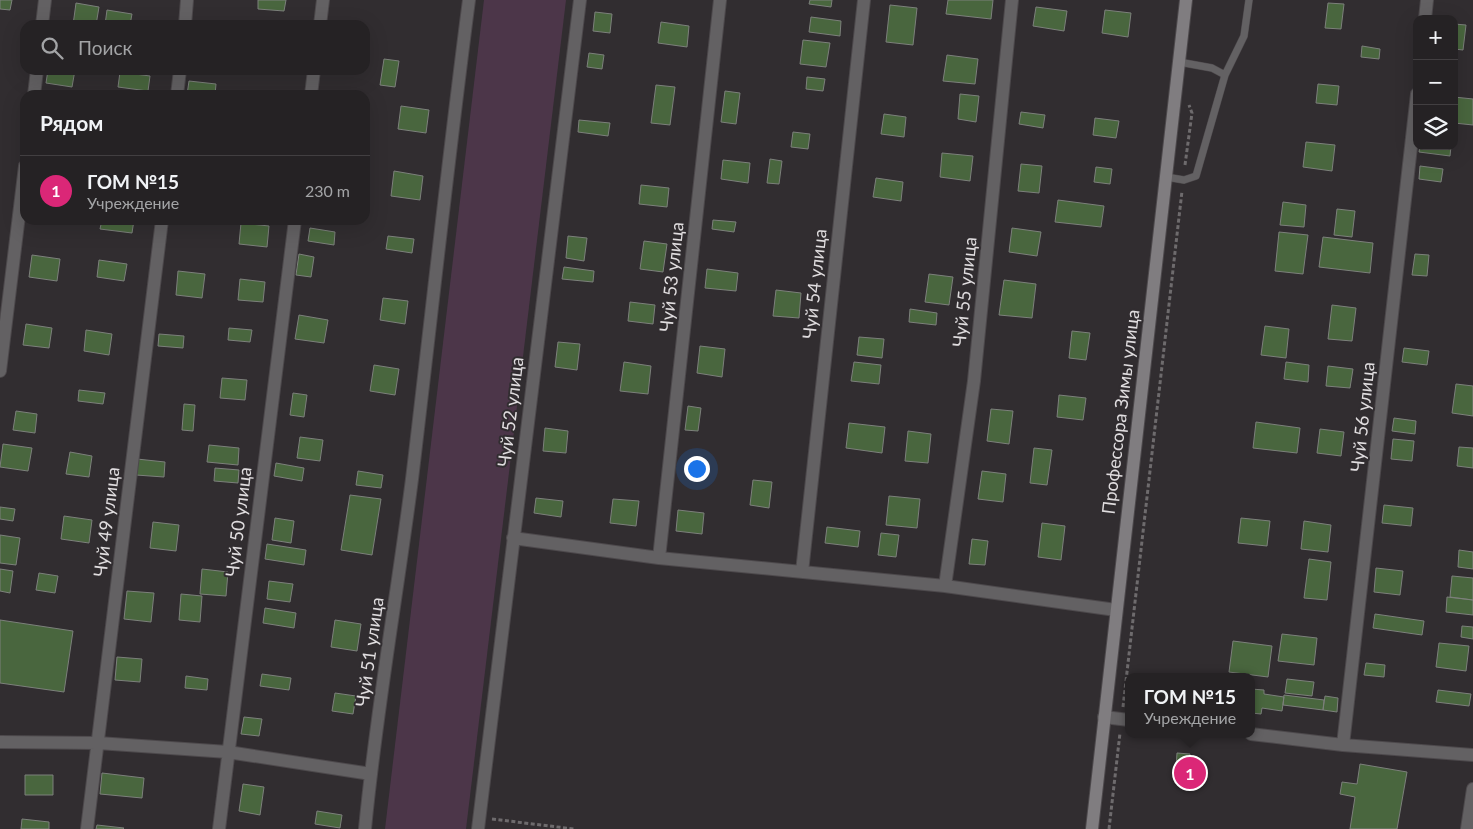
<!DOCTYPE html>
<html lang="ru">
<meta charset="utf-8">
<style>
body{margin:0;font-family:Lato,sans-serif;background:#2d2a2c;color:#f1f3f6}
.controls{position:absolute;right:15px;top:15px;display:grid;overflow:hidden;border-radius:10px;box-shadow:0 5px 20px #0002}
.controls button{width:45px;height:45px;display:grid;place-items:center;padding:0;border:0;border-bottom:1px solid #423f41;background:#252224;color:#f1f3f6;font:25px sans-serif}
.you{position:absolute;left:696px;top:468px;width:18px;height:18px;margin:-12px;border:4px solid #fff;border-radius:50%;background:#1a73e8;box-shadow:0 0 0 8px #1a73e833}
.badge{display:grid;place-items:center;width:32px;height:32px;border-radius:50%;background:#db2777;color:#fff;font-size:16px;font-weight:700}
.pin{position:absolute;translate:-50% -50%;border:2px solid #fff;box-shadow:0 1px 5px #0006}
.popup{position:absolute;left:1125px;top:673px;width:130px;height:65px;box-sizing:border-box;display:grid;place-content:center;border-radius:10px;background:#252224;filter:drop-shadow(0 1px 4px #0005);font-size:16px;white-space:nowrap;color:#a3a4a6}
.popup b{font-size:19px;color:#f1f3f6}
.popup::after{content:'';position:absolute;left:50%;top:100%;margin-left:-10px;border:10px solid transparent;border-top-color:#252224}
.list{margin:0;padding:0;list-style:none}
h2{display:flex;justify-content:space-between;align-items:center;height:65px;margin:0;padding:0 20px;font-size:21px}
h2 small{font-size:16px;font-weight:400;color:#a3a4a6}
.list li{display:grid;grid-template-columns:32px 1fr auto;gap:15px;align-items:center;box-sizing:border-box;height:70px;padding:0 20px;border-top:1px solid #423f41}
.list b{display:block;font-size:19px;white-space:nowrap}
.list p{margin:0;font-size:16px;white-space:nowrap;color:#a3a4a6}
.list em{font-size:16px;font-style:normal;color:#a3a4a6}
.icon{flex:none;width:28px;height:28px;fill:none;stroke:currentColor;stroke-width:2;stroke-linecap:round;stroke-linejoin:round}
.map{position:relative;flex:none;width:1473px;height:829px;overflow:hidden}
.search{position:absolute;background:#252224;box-shadow:0 5px 20px #0002;left:20px;top:20px;width:350px;height:55px;display:flex;align-items:center;gap:12px;box-sizing:border-box;padding:0 18px;border-radius:15px;color:#a3a4a6;font-size:19px}
.panel{position:absolute;background:#252224;box-shadow:0 5px 20px #0002;left:20px;top:90px;width:350px;height:135px;border-radius:15px}
.map>svg:first-child{display:block}
</style>
<div class="map">
<svg width="1473" height="829" viewBox="0 0 1473 829">
<rect width="100%" height="100%" fill="#312d30"/>
<path fill="#4c3649" d="M484 0H566L466 829H385Z"/>
<path fill="#49663e" stroke="#7c807b" d="M0 0H12L10 10 0 9Z
M258 0H286L284 11 258 9Z
M810 0H832L831 7 809 4Z
M948 0H993L991 19 946 14Z
M76 3 99 7 96 25H73Z
M1328 3 1344 4 1341 29 1325 28Z
M890 5 917 8 913 45 886 42Z
M1036 7 1067 11 1064 31 1033 26Z
M107 10 132 14 130 25H105Z
M1105 10 1131 13 1128 37 1102 33Z
M595 12 612 14 610 33 593 31Z
M811 17 841 21 840 36 809 32Z
M199 21 220 23V25H198Z
M661 22 689 26 687 47 658 43Z
M1454 24 1466 25 1463 50 1454 49Z
M803 40 830 43 826 67 800 64Z
M1362 46 1380 49 1379 59 1361 57Z
M589 53 604 55 602 69 587 67Z
M947 55 978 59 975 84 943 81Z
M384 59 399 61 395 87 380 85Z
M48 70H75L72 87 46 83Z
M120 72 150 76 148 91 118 87Z
M807 77 825 79 823 91 806 89Z
M189 81 216 84 215 95H187Z
M1318 84 1339 86 1337 105 1316 103Z
M656 85 675 87 670 125 651 123Z
M725 91 740 93 736 124 721 122Z
M960 94 979 96 976 122 958 119Z
M1454 97 1473 99V125L1454 123Z
M401 106 429 110 426 133 398 129Z
M1021 112 1045 115 1043 128 1019 124Z
M884 114 906 117 904 137 881 134Z
M1095 118 1119 121 1116 138 1093 135Z
M579 120 610 123 608 136 578 132Z
M793 132 810 134 808 149 791 147Z
M1306 142 1335 145 1332 171 1303 167Z
M1420 146H1451L1450 156 1419 152Z
M942 153 973 156 970 181 940 177Z
M770 159 782 161 779 184 767 183Z
M723 160 750 163 748 183 721 179Z
M1021 164 1042 166 1039 193 1018 191Z
M1420 166 1443 169 1441 182 1419 179Z
M1096 167 1112 169 1110 184 1094 182Z
M394 171 423 176 420 200 391 196Z
M876 178 903 182 901 201 873 197Z
M641 185 669 188 667 207 639 204Z
M1058 200 1104 206 1101 227 1055 222Z
M1283 202 1306 205 1304 227 1280 225Z
M1337 209 1355 211 1352 237 1334 235Z
M102 220H134L132 233 100 229Z
M713 220 736 222 734 232 712 229Z
M241 223 269 226 267 247 239 244Z
M310 228 335 232 334 245 308 241Z
M1012 228 1041 232 1037 256 1009 252Z
M1279 232 1308 235 1303 274 1275 271Z
M388 236 414 239 412 253 386 249Z
M568 236 587 238 584 261 566 258Z
M1323 237 1373 243 1370 273 1319 267Z
M644 241 667 244 663 272 640 269Z
M299 254 314 257 311 277 296 275Z
M1415 254 1429 255 1427 276 1412 275Z
M32 255 60 259 57 281 29 277Z
M99 260 127 264 124 281 97 277Z
M564 267 594 271 593 282 562 279Z
M707 269 738 273 736 291 705 288Z
M178 271 205 274 202 298 176 295Z
M929 274 953 277 949 305 925 302Z
M240 279 265 282 263 302 238 300Z
M1004 280 1036 284 1032 318 999 315Z
M776 290 801 293 799 318 773 316Z
M383 298 408 301 405 324 380 320Z
M630 302 655 305 653 324 628 321Z
M1332 305 1356 308 1352 341 1328 339Z
M910 309 937 313 936 325 909 322Z
M299 315 328 320 324 343 295 339Z
M26 324 52 328 49 348 23 345Z
M1265 326 1289 329 1286 358 1261 355Z
M229 328 252 330 250 342 228 340Z
M86 330 112 334 109 355 84 351Z
M1072 331 1090 333 1086 360 1069 358Z
M159 334 184 336 183 348 158 346Z
M859 337 884 339 882 358 857 355Z
M558 342 580 344 577 370 555 367Z
M700 346 725 349 722 377 697 373Z
M1404 348 1429 351 1427 365 1402 362Z
M624 362 651 366 648 394 620 391Z
M854 362 881 365 879 384 851 381Z
M1286 362 1309 365 1308 382 1284 379Z
M374 365 399 369 395 395 370 391Z
M1328 366 1353 369 1350 388 1326 386Z
M222 378 247 380 245 400 220 398Z
M1456 384 1473 386V416L1452 413Z
M79 390 105 393 103 404 78 401Z
M293 393 307 395 304 417 290 415Z
M1059 395 1086 398 1083 420 1057 417Z
M184 404 195 405 193 431 182 430Z
M688 406 701 408 698 431 685 430Z
M991 409 1013 411 1009 444 987 441Z
M16 411 37 414 35 433 13 430Z
M1394 418 1416 421 1415 434 1392 431Z
M1256 422 1300 428 1297 453 1253 448Z
M849 423 885 427 882 453 846 448Z
M545 428 568 431 566 453 543 451Z
M1320 429 1344 432 1341 456 1317 453Z
M908 431 931 434 928 463 905 461Z
M300 437 323 440 320 461 297 458Z
M1393 439 1414 441 1412 461 1391 459Z
M3 444 32 448 28 471 0 467Z
M209 445 239 448 238 465 207 462Z
M1459 447 1473 448V468L1457 466Z
M1034 448 1052 450 1047 485 1030 483Z
M70 452 92 456 89 477 66 474Z
M137 459 165 462 164 477 136 475Z
M276 463 304 468 302 481 274 476Z
M215 468 239 470 238 483 214 481Z
M358 471 383 475 381 488 356 485Z
M982 471 1006 474 1003 502 978 499Z
M753 480 772 482 769 508 750 505Z
M350 495 381 499 372 555 341 550Z
M889 496 920 499 917 528 886 525Z
M536 498 563 501 561 517 534 513Z
M613 499 639 501 636 526 610 523Z
M1384 505 1413 508 1411 526 1382 523Z
M0 507 15 509 13 521 0 519Z
M678 510 704 513 702 534 676 531Z
M64 516 92 520 89 543 61 539Z
M275 518 294 521 291 543 272 540Z
M1241 518 1270 521 1267 546 1238 543Z
M1304 521 1331 525 1328 552 1301 549Z
M153 522 179 525 176 551 150 548Z
M1042 523 1065 526 1061 560 1038 557Z
M827 527 860 531 858 547 825 543Z
M881 533 899 535 896 557 878 555Z
M0 535 20 538 16 565 0 563Z
M972 539 988 541 985 565 969 564Z
M267 544 306 550 304 565 265 559Z
M1459 550 1473 552V569L1458 567Z
M1309 559 1331 562 1327 600 1304 598Z
M1376 568 1403 571 1400 595 1374 592Z
M0 569 13 571 10 593 0 591Z
M202 569 228 572 226 596 200 594Z
M39 573 58 576 55 593 36 590Z
M1452 576 1473 578V600L1450 597Z
M269 581 293 584 290 602 267 599Z
M127 591 154 593 151 622 124 619Z
M181 594 202 596 200 622 179 620Z
M1447 597 1473 600V615L1446 612Z
M265 608 296 613 294 628 263 623Z
M1375 614 1424 621 1422 635 1373 628Z
M0 620 73 631 64 692 0 683Z
M335 620 361 624 357 651 331 647Z
M1462 626 1473 627V639L1461 637Z
M1282 634 1317 638 1314 665 1278 661Z
M1233 641 1272 646 1268 677 1229 672Z
M1439 643 1469 646 1466 671 1436 667Z
M117 657 142 659 140 682 115 680Z
M1366 663 1385 665 1384 677 1364 675Z
M262 674 291 678 289 690 260 686Z
M186 676 208 679 207 690 185 688Z
M1287 679 1314 682 1312 696 1285 693Z
M1251 689 1264 690V694L1284 697 1282 711 1262 708 1261 714 1251 713Z
M1438 690 1471 694 1469 706 1436 702Z
M335 693 356 696 353 714 332 711Z
M1284 695 1324 700 1323 710 1283 705Z
M1325 696 1338 698 1337 712 1323 710Z
M244 717 262 719 259 736 241 734Z
M1177 753 1190 754 1187 784 1175 783Z
M1360 764 1407 772 1397 829H1350L1355 797 1340 794 1342 782 1357 784Z
M102 773 144 778 142 798 100 794Z
M25 775H53V795H25Z
M243 784 264 787 260 815 239 811Z
M317 811 342 815 340 828 315 824Z
M22 819 49 822V829H21Z
M97 825 124 828 123 829H96Z"/>
<g fill="none" stroke-linecap="round" stroke-linejoin="round">
<defs>
<path id="lane" d="M1179 62 1212 68 1225 75
M1166 177 1184 180 1196 176 1225 75 1244 36 1249 0"/>
<path id="street" d="M1425 19 1427 0
M42 25 45 0
M185 25 187 0
M320 25 323 0
M34 95 37 70
M177 95 180 70
M311 95 314 70
M0 371 25 166
M513 538 659 558 945 586 1116 610
M659 558 720 0
M802 572 864 0
M945 586 974 381 1012 0
M1104 717 1129 720
M1251 734 1343 745 1473 755
M0 742 98 743 228 752 371 774
M1343 745 1417 94
M87 829 162 220
M219 829 295 220
M365 829C376 712 397 596 412 479 431 320 448 160 469 0
M478 829 580 0
M1467 829 1473 789"/>
<path id="secondary" d="M1092 829 1186 0"/>
</defs>
<use href="#lane" stroke="#4d494c" stroke-width="8"/>
<use href="#street" stroke="#4d494c" stroke-width="14"/>
<use href="#secondary" stroke="#4d494c" stroke-width="14"/>
<path stroke="#6e6b6d" stroke-width="3" stroke-dasharray="4 2.5" stroke-linecap="butt" d="M1185 165 1192 113 1189 105
M1123 707 1182 191
M492 819 574 829
M1109 829 1120 733"/>
<use href="#lane" stroke="#636163" stroke-width="7"/>
<use href="#street" stroke="#636163" stroke-width="12"/>
<use href="#secondary" stroke="#807d80" stroke-width="12"/>
</g>
<g text-anchor="middle" stroke-width="4" stroke-linejoin="round" paint-order="stroke">
<g font-size="18" fill="#e0dddf" stroke="#312d30">
<text transform="translate(672 277) rotate(-84)" y="6">Чуй 53 улица</text>
<text transform="translate(815 284) rotate(-84)" y="6">Чуй 54 улица</text>
<text transform="translate(965 292) rotate(-84)" y="6">Чуй 55 улица</text>
<text transform="translate(511 412) rotate(-83)" y="6">Чуй 52 улица</text>
<text transform="translate(1121 412) rotate(-83)" y="6">Профессора Зимы улица</text>
<text transform="translate(1363 417) rotate(-84)" y="6">Чуй 56 улица</text>
<text transform="translate(107 522) rotate(-83)" y="6">Чуй 49 улица</text>
<text transform="translate(239 522) rotate(-83)" y="6">Чуй 50 улица</text>
<text transform="translate(370 652) rotate(-82)" y="6">Чуй 51 улица</text>
</g>
</g>
</svg>
<div class="controls">
<button>+</button>
<button>−</button>
<button><svg class="icon" aria-label="layers" viewBox="0 0 24 24"><path d="M12 4l9 5-9 5-9-5zM3 14l9 5 9-5"/></svg></button>
</div>
<div class="you"></div>
<div class="pin badge" style="left:1190px;top:773px">1</div>
<div class="popup"><b>ГОМ №15</b>Учреждение</div>
<div class="search"><svg class="icon" aria-label="search" viewBox="0 0 24 24"><circle cx="10" cy="10" r="6"/><path d="M15 15l6 6"/></svg>Поиск</div>
<section class="panel">
<h2>Рядом<small></small></h2>
<ul class="list">
<li><span class="badge">1</span><div><b>ГОМ №15</b><p>Учреждение</p></div><em>230 m</em></li>
</ul>
</section>
</div>
